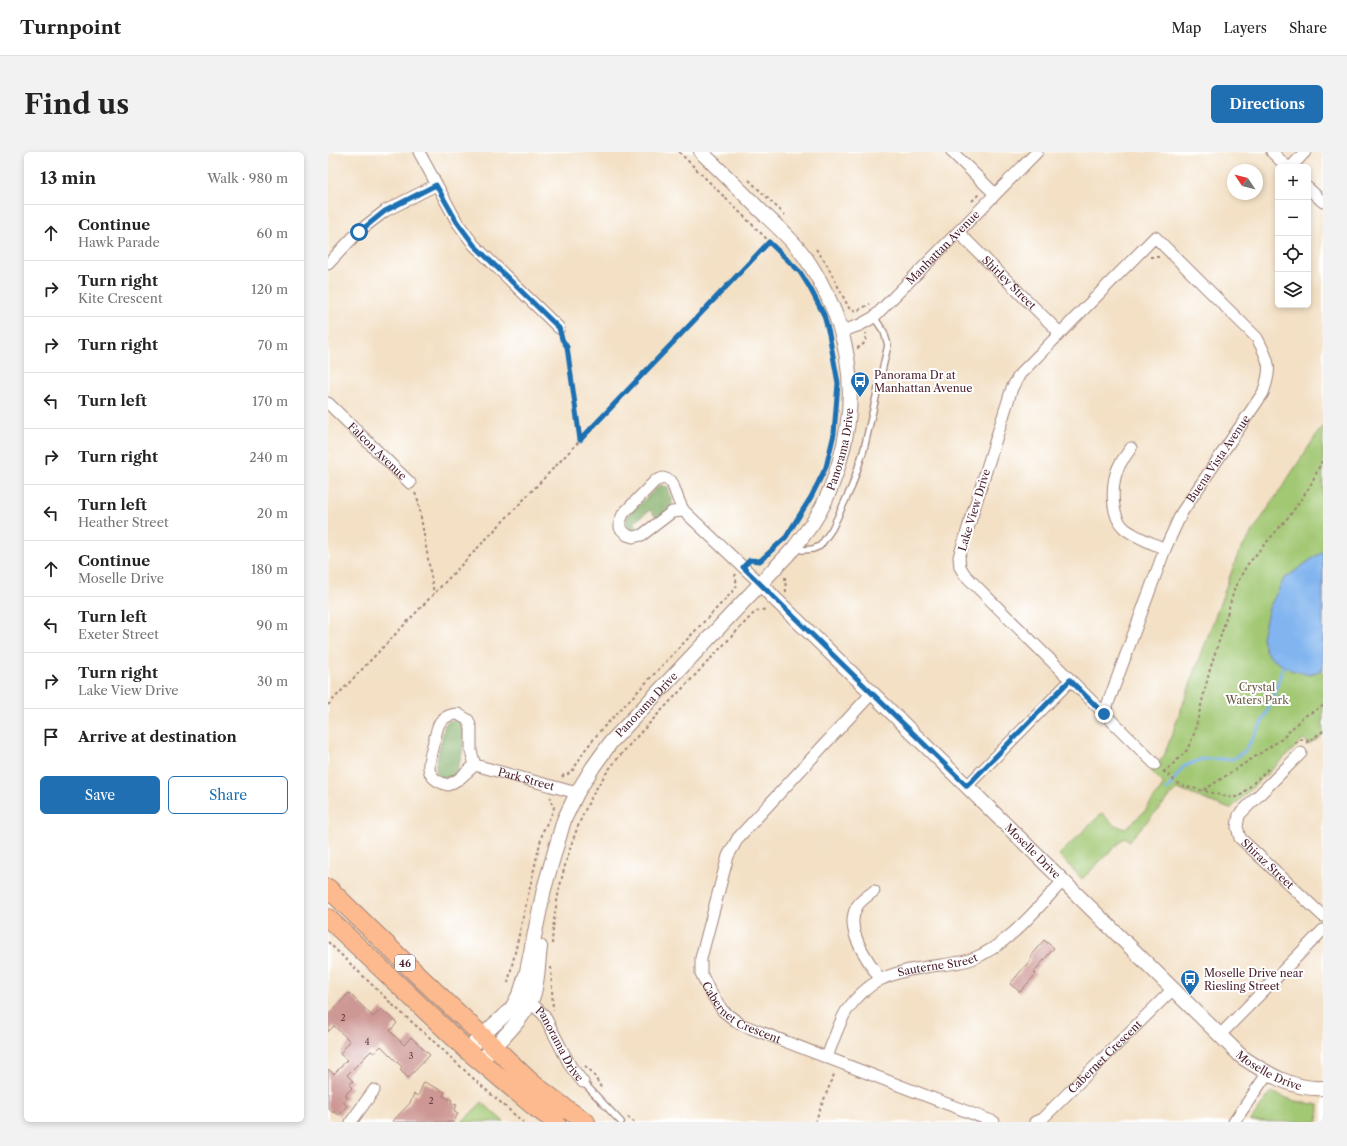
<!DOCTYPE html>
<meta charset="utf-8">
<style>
body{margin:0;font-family:"Libre Caslon Text",serif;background:#f2f2f2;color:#222}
.controls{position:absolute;right:12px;top:12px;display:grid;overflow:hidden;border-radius:6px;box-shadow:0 2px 6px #0003}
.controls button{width:36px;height:36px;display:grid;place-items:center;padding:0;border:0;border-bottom:1px solid #e0e0e0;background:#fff;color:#222;font:20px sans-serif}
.compass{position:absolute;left:899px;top:12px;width:36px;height:36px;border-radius:50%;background:#fff;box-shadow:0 2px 6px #0003;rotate:305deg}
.stop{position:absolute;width:12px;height:12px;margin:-9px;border:3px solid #1f6fb2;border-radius:50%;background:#fff}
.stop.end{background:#1f6fb2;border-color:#fff;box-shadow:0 1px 4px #0008}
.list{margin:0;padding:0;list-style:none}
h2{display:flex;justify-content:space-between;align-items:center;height:52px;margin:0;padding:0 16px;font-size:17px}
h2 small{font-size:13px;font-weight:400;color:#767676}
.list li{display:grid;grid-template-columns:26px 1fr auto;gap:12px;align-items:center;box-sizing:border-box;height:56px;padding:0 16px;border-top:1px solid #e0e0e0}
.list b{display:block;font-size:15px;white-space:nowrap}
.list p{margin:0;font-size:13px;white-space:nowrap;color:#767676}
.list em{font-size:13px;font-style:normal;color:#767676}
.actions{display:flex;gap:8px;padding:12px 16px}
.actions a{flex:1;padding:9px 0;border:1px solid #1f6fb2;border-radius:6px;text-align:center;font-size:14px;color:#1f6fb2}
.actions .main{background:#1f6fb2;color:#fff}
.icon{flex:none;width:22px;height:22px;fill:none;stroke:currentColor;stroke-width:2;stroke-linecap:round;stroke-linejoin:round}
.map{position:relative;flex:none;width:995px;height:970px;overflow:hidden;border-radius:6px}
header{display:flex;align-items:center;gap:24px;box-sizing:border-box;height:56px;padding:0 20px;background:#fff;border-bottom:1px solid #e0e0e0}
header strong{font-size:19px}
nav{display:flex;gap:22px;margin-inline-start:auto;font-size:14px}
.intro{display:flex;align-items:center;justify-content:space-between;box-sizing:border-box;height:96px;padding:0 24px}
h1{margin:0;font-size:28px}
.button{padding:10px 18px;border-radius:6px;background:#1f6fb2;color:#fff;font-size:14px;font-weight:700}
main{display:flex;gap:24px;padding:0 24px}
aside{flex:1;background:#fff;border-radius:6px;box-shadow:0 2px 6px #0003}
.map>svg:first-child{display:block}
</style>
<header>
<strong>Turnpoint</strong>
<nav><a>Map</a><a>Layers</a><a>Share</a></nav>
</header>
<div class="intro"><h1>Find us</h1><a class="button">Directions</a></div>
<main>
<aside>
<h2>13 min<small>Walk · 980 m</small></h2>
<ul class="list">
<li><svg class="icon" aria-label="ahead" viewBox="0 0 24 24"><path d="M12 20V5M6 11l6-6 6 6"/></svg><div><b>Continue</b><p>Hawk Parade</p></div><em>60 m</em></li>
<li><svg class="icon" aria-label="right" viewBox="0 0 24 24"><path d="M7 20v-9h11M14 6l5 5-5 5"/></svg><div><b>Turn right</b><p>Kite Crescent</p></div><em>120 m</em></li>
<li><svg class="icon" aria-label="right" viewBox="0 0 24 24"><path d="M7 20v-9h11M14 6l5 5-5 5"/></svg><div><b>Turn right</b></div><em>70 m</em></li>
<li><svg class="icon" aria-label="left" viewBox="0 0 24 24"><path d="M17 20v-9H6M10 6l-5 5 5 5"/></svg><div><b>Turn left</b></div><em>170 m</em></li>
<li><svg class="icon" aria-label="right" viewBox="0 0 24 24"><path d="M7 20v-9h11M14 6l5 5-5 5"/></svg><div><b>Turn right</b></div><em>240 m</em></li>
<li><svg class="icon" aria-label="left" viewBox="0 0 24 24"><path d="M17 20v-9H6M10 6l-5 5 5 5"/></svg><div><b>Turn left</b><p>Heather Street</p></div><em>20 m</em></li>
<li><svg class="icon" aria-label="ahead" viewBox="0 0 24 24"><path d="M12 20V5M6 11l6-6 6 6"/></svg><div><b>Continue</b><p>Moselle Drive</p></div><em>180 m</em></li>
<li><svg class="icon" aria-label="left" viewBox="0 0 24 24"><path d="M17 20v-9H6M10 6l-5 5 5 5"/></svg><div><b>Turn left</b><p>Exeter Street</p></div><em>90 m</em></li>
<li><svg class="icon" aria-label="right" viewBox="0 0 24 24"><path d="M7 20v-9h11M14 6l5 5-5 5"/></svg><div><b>Turn right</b><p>Lake View Drive</p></div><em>30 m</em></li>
<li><svg class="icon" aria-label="arrive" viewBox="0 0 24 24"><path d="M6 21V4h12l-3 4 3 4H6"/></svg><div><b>Arrive at destination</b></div></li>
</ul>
<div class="actions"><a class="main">Save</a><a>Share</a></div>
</aside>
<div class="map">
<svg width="995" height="970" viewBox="0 0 995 970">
<rect width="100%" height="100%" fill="#fff"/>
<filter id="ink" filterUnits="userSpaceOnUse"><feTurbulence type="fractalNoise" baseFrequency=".025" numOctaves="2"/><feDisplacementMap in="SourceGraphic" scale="8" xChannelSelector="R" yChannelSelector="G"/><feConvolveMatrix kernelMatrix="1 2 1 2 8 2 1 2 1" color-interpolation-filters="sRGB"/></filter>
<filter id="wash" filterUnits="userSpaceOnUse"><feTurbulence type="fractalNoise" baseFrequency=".012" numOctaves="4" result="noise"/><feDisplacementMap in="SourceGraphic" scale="16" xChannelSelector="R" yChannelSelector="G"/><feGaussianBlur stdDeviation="0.9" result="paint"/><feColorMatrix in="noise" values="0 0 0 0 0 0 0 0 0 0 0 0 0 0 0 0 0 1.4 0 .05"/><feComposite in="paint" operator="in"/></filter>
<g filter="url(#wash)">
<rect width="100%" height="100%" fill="#f3e0c5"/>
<path fill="#a2c873" stroke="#76744f" d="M995 273V583L981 593 976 587 902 657 849 637 801 689 797 685 754 727 731 703 774 661 785 672 797 677 817 659 836 632 823 619 836 604 910 402Z
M943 940 967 949 991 953 990 970H922Z
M154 950 176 970H134Z"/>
<path fill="#81ac65" stroke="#666648" d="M332 333 340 335 344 346V355L329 366 322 358 306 370 313 380 302 377 297 371 301 362Z
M124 568 132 569 138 575C135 592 135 613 123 626L112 625 108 620V611L117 572Z"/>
<path fill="#82b5ef" stroke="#666a8d" d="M995 399V517L982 523 963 518 944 507 937 498 934 485 941 456 956 427Z"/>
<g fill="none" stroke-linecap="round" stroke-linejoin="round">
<path stroke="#82b5ef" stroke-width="3" d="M839 638 855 615 874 607H905L917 599 936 567 947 541 955 514"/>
</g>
<g id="blocks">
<path fill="#cd9794" d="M716 788 726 796 706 820 708 822 692 840 682 832 704 806 702 804Z
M21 841 45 865 53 857 69 871 62 879 76 893 83 885 102 903 80 926 72 918 74 915 53 894 46 901 43 899 19 923 25 929 21 933 24 936 17 943 20 945 15 950 19 954 11 963 6 959 5 961 0 956V917L6 922 19 908 12 902 22 889 6 874 0 880V863Z
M96 930 117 940 115 944 124 948 123 951 129 953 126 959 130 961 126 970H64L82 951 86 942 90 944Z"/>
</g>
</g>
<g filter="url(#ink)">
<use href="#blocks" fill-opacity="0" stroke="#9e8078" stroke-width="1"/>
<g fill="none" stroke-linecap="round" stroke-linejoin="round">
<defs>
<path id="service" d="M467 396 475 398 485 397 492 394 504 377 524 334 536 297 560 193 556 180 546 165
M255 930 293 970"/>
<g id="minor">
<path d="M91 0 129 70 146 93 231 176"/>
<path d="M624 0 667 42"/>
<path d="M944 0 959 15"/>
<path d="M963 15 977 0"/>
<path d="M980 36 995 50"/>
<path id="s1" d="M630 80 732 181"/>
<path d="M0 112 31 79 57 59 108 33"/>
<path id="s2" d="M514 179 532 173 546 165 709 0"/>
<path id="s3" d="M0 251 82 331"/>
<path d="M803 296C799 302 794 308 791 314 783 330 782 363 796 376 805 384 826 392 837 397"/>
<path d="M356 359 344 360 314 383 305 385 299 383 292 376V370L295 362 327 329 335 326 343 329C348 339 350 350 356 359L433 432"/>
<path id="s4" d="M544 541 410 686 400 704 373 806V821L381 838 395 859 412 872 666 970"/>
<path d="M130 562 140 568 143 576V599L147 613 131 627 120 633C93 626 101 610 106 589 108 583 109 573 113 569 118 564 124 562 130 562Z"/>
<path id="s5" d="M776 562 837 397 854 360 935 241C944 216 942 210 929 186L827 85 692 222 684 236 631 405 632 415 637 423 827 612"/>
<path id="s6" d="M973 601 911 663 909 675 912 686 995 764"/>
<path id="s7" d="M147 613 249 641"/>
<path d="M639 634 743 528"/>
<path d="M546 739C541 743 533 748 530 753 514 776 540 808 552 827"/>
<path id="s8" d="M202 850 216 863 243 915 255 930"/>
<path d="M892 883 995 778"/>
<path id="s9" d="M499 905C504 892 512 868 519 858 539 830 560 821 593 816 607 813 631 812 644 807 681 793 708 757 735 729"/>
<path d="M23 970 46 938"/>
<path id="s10" d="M707 970 714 967 845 837"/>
<path d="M906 970 939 922"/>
</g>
<g id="tertiary">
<path id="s11" d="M433 432 445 445 544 541 914 905C938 921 965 938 995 936"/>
<path id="s12" d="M139 898 184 856 193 839 199 819 216 737 236 668 249 641 265 615 283 590 466 396C472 388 478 380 484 372 497 353 506 330 512 308 532 239 521 174 483 114 470 93 451 76 434 60 414 40 394 20 373 0"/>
<path d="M152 909C169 892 197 866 205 844 210 829 210 811 212 795"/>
</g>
<path id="primary" d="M0 736 94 827 204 931 240 958 258 970
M0 766 139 898 208 956 228 970"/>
</defs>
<use href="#service" stroke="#9e8078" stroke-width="8"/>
<use href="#minor" stroke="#9e8078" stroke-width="13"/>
<use href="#tertiary" stroke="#9e8078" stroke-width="16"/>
<use href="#primary" stroke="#9e8078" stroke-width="20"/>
<path stroke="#9e8078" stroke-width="2" stroke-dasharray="3 3" stroke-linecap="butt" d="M351 0 469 117
M421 28 457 63
M644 49 651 42
M488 97 498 111 521 156 528 159 542 152
M822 105H831
M234 185 239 195 252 288
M529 196C536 194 539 188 538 181
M87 341 90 348 106 442
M460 381 483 345 492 326
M424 408 432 409 458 385
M457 425 458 441
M0 553 441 90
M967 591 974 587 982 588
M978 591 995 579
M835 619 852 633 905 646 913 643 941 616
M835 620 842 615 859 598 866 582 882 517 894 480 907 435 919 413 963 362 982 334 995 307
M234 625 236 623 240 622 245 618 257 598 272 579 407 437 409 433 407 424 408 422
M876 638 954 587 975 565 995 554
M0 790 68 856 101 885 148 929 195 970
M224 792C226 742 245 671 273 629 289 604 310 584 330 562 363 528 395 493 428 459L439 457
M223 815 225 858
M180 831 212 691 215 679 225 659 226 655 222 648 223 645
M257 914C266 920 268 928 274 937
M300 965 306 970
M487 970 507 920"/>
<use href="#service" stroke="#fff" stroke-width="5.5"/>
<use href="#minor" stroke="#fff" stroke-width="11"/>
<use href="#tertiary" stroke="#fff" stroke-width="14"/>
<use href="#primary" stroke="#fcba8e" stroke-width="18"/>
</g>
</g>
<g fill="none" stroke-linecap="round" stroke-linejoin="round" filter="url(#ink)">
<path stroke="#1f6fb2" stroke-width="5" d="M31 80 57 59 108 33 129 70 146 93 231 176 234 187 239 195 252 288 441 90 472 120 482 136 496 163 501 182 510 231 506 282 498 315 483 345 458 385 432 409 422 408 415 415 639 634 742 528 776 562"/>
</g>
<defs>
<symbol id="bus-pin" viewBox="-11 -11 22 30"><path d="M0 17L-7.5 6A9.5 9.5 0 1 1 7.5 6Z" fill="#1f6fb2" stroke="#fff"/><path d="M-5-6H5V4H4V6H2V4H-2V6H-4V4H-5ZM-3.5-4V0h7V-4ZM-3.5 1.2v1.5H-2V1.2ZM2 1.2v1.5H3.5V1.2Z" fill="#fff"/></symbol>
</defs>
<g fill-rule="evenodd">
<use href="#bus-pin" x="521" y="218" width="22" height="30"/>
<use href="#bus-pin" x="851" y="816" width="22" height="30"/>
</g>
<g text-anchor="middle" stroke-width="4" stroke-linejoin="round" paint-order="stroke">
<g font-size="9" fill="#6b3d45">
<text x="15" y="869">2</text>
<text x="39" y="893">4</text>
<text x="83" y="907">3</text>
<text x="103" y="952">2</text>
</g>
<rect fill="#fff" stroke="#80626b" stroke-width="1" x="67" y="803" width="20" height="16" rx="3"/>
<g font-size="10" font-weight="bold" fill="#4a1f2b">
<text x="77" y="815">46</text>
</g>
<g font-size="11" fill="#4a1f2b" stroke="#fff">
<text dy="4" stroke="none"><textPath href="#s2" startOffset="133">Manhattan Avenue</textPath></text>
<text dy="4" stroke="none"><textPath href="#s1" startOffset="72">Shirley Street</textPath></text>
<text dy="4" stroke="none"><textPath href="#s12" startOffset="726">Panorama Drive</textPath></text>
<text dy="4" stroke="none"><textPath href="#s3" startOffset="69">Falcon Avenue</textPath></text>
<text dy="4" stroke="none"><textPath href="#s5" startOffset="281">Buena Vista Avenue</textPath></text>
<text transform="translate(646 358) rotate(-73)" y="4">Lake View Drive</text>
<text dy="4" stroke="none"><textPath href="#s12" startOffset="400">Panorama Drive</textPath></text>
<text dy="4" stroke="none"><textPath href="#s7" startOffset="53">Park Street</textPath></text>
<text dy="4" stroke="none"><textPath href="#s11" startOffset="381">Moselle Drive</textPath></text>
<text dy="4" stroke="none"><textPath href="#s6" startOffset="149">Shiraz Street</textPath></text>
<text dy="4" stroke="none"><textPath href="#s9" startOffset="156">Sauterne Street</textPath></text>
<text dy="4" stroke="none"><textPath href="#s4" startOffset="398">Cabernet Crescent</textPath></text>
<text dy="4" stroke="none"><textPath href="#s8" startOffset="52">Panorama Drive</textPath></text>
<text dy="4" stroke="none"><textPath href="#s10" startOffset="96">Cabernet Crescent</textPath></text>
<text dy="4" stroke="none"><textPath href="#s11" startOffset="705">Moselle Drive</textPath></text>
</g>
<g font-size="11" fill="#4a1f2b" stroke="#fff" text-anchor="start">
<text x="546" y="227">Panorama Dr at<tspan x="546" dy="13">Manhattan Avenue</tspan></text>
<text x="876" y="825">Moselle Drive near<tspan x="876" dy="13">Riesling Street</tspan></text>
</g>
<g font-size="11" fill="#695a44" stroke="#fff">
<text x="929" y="539">Crystal<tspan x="929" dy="13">Waters Park</tspan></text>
</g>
</g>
</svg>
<div class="controls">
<button>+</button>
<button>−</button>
<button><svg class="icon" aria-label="locate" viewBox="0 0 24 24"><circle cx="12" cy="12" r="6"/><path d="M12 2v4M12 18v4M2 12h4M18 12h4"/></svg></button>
<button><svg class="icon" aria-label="layers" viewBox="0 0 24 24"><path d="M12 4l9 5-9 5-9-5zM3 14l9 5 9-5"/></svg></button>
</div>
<svg class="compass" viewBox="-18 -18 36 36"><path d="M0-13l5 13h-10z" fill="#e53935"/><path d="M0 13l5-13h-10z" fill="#767676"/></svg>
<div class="stop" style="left:31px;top:80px"></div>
<div class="stop end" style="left:776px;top:562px"></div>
</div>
</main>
